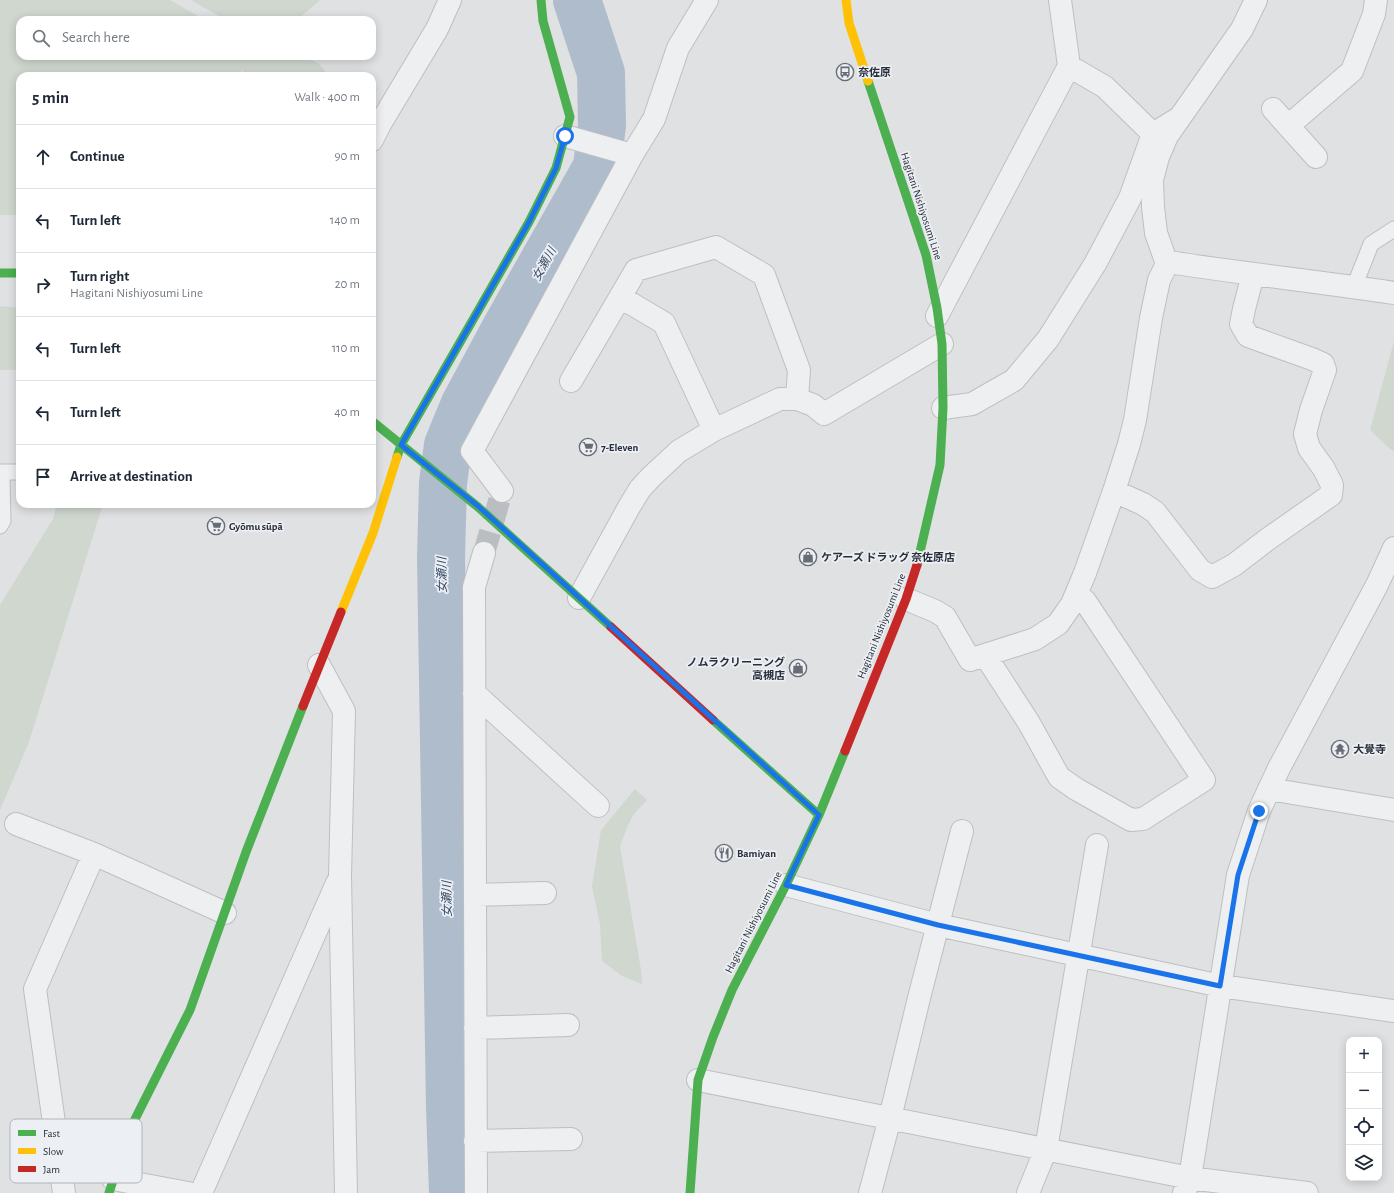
<!DOCTYPE html>
<meta charset="utf-8">
<style>
body{margin:0;font-family:"Alegreya Sans","Noto Sans JP",sans-serif;background:#f6f6f7;color:#1f2937}
.controls{position:absolute;right:12px;bottom:12px;display:grid;overflow:hidden;border-radius:8px;box-shadow:0 2px 10px #0003}
.controls button{width:36px;height:36px;display:grid;place-items:center;padding:0;border:0;border-bottom:1px solid #e0e1e3;background:#fff;color:#1f2937;font:20px sans-serif}
.stop{position:absolute;width:12px;height:12px;margin:-9px;border:3px solid #1a73e8;border-radius:50%;background:#fff}
.stop.end{background:#1a73e8;border-color:#fff;box-shadow:0 1px 4px #0008}
.list{margin:0;padding:0;list-style:none}
h2{display:flex;justify-content:space-between;align-items:center;height:52px;margin:0;padding:0 16px;font-size:17px}
h2 small{font-size:13px;font-weight:400;color:#747a83}
.list li{display:grid;grid-template-columns:26px 1fr auto;gap:12px;align-items:center;box-sizing:border-box;height:64px;padding:0 16px;border-top:1px solid #e0e1e3}
.list b{display:block;font-size:15px;white-space:nowrap}
.list p{margin:0;font-size:13px;white-space:nowrap;color:#747a83}
.list em{font-size:13px;font-style:normal;color:#747a83}
.icon{flex:none;width:22px;height:22px;fill:none;stroke:currentColor;stroke-width:2;stroke-linecap:round;stroke-linejoin:round}
.map{position:relative;flex:none;width:1394px;height:1193px;overflow:hidden}
.search{position:absolute;background:#fff;box-shadow:0 2px 10px #0003;left:16px;top:16px;width:360px;height:44px;display:flex;align-items:center;gap:10px;box-sizing:border-box;padding:0 14px;border-radius:12px;color:#747a83;font-size:15px}
.panel{position:absolute;background:#fff;box-shadow:0 2px 10px #0003;left:16px;top:72px;width:360px;height:436px;border-radius:12px}
.map>svg:first-child{display:block}
</style>
<div class="map">
<svg width="1394" height="1193" viewBox="0 0 1394 1193">
<rect width="100%" height="100%" fill="#dfe1e3"/>
<path fill="#cfd7cf" d="M0 0H170L205 20H20V56H301L318 63 329 76H248L241 69 242 76H20V215H0Z
M191 0H320L297 20H226Z
M0 306 20 308V370H0Z
M1394 341V451L1390 449 1370 430Z
M57 504H103L29 742 0 810V605L53 519Z
M635 789 647 800 634 814 628 825 620 846 641 970 642 984 622 976 602 961 600 924 592 886 601 830Z"/>
<g fill="none" stroke-linecap="round" stroke-linejoin="round">
<path stroke="#afbccc" stroke-width="48" d="M453 1193 450 1107 441 558 443 483 448 445 464 406 506 328 597 167 602 125 601 73 577 0"/>
<path stroke="#babdc1" stroke-width="22" stroke-dasharray="22 11" stroke-linecap="butt" d="M484 553 502 491"/>
<defs>
<path id="lane" d="M1354 287 1371 244 1394 229
M0 472H20
M0 526 3 521 2 472"/>
<path id="street" d="M1069 66 1105 87 1153 134
M1273 109 1316 157
M1288 126 1352 71 1374 14 1376 0
M565 136 632 155
M372 140 380 124 437 29 450 0
M1167 264 1156 233 1153 207 1152 180 1158 157 1167 136 1242 29 1256 0
M620 297 664 323 714 430
M937 316 1069 66 1060 0
M571 381 636 270 716 247 764 275 799 370 797 399
M943 408 972 404 1014 380 1048 339 1095 264 1130 198 1153 134 1179 118
M502 491 472 451 632 155 654 119 678 48 707 0
M1114 491 1143 504 1155 512 1200 570 1212 577 1234 565 1268 539 1331 495 1332 485 1324 469 1309 448 1305 434 1311 410 1325 370 1323 364 1312 359 1248 336 1241 324 1244 309 1253 274
M579 598 629 507 640 489 652 476 679 451 714 430 780 399H797L813 405 824 414 942 344
M906 599 935 611 945 617 970 660 985 655 1029 723 1059 777 1076 789 1131 820 1143 819 1204 780 1085 601 1076 595
M985 655 1035 639 1058 624 1072 604 1085 573 1114 491 1129 444 1135 420 1151 318 1159 280 1167 264 1175 263C1248 274 1321 282 1394 293
M319 665 344 711 340 876 346 1193
M474 693 598 806
M1269 789 1394 810
M16 824 94 854
M786 885 938 925 1221 986 1394 1011
M475 895 545 893
M475 1028 568 1025
M698 1080 1190 1178 1307 1193
M475 1141 571 1139
M113 1179 188 1193
M64 1193 35 989 94 854 225 913
M201 1193 337 883
M476 1193 474 587 484 553
M870 1193 890 1118 919 998 962 831
M1028 1193 1046 1149 1097 845
M1184 1193 1190 1178 1238 875 1259 811 1279 768 1377 585 1394 548"/>
</defs>
<use href="#lane" stroke="#bdbfc1" stroke-width="17"/>
<use href="#street" stroke="#bdbfc1" stroke-width="24"/>
<use href="#lane" stroke="#eeeff0" stroke-width="15"/>
<use href="#street" stroke="#eeeff0" stroke-width="22"/>
<path stroke="#4caf50" stroke-width="9" d="M868 81 926 255 937 308 942 344 943 408 940 465 917 565
M0 273H20
M372 421 478 507 611 627
M397 457 401 445 529 222 556 168 570 117 543 21 541 0
M713 720 819 815
M109 1193 129 1131 190 1010 246 852 303 706
M690 1193 698 1080 713 1037 732 990 786 885 819 815 845 751"/>
<path stroke="#ffc107" stroke-width="9" d="M846 0 849 23 868 81
M341 612 373 533 397 457"/>
<path stroke="#c62828" stroke-width="9" d="M611 627 713 720
M303 706 341 612
M845 751 906 599 917 565"/>
</g>
<g fill="none" stroke-linecap="round" stroke-linejoin="round">
<path stroke="#1a73e8" stroke-width="5" d="M565 136 556 168 529 222 401 445 478 506 819 815 786 885 938 925 1220 986 1238 875 1259 811"/>
</g>
<defs>
<symbol id="bus-ring" viewBox="-11 -11 22 22"><circle r="9.5" fill="#eceff3" stroke="#686d75" stroke-width="1.5"/><path d="M-5-6H5V4H4V6H2V4H-2V6H-4V4H-5ZM-3.5-4V0h7V-4ZM-3.5 1.2v1.5H-2V1.2ZM2 1.2v1.5H3.5V1.2Z" fill="#686d75"/></symbol>
<symbol id="supermarket-ring" viewBox="-11 -11 22 22"><circle r="9.5" fill="#eceff3" stroke="#686d75" stroke-width="1.5"/><path d="M-6-5.5h2.5l.6 2H6L4.5 2H-2.5L-4.4-4H-6ZM-1.5 3.2a1.3 1.3 0 1 0 .1 0ZM3 3.2a1.3 1.3 0 1 0 .1 0Z" fill="#686d75"/></symbol>
<symbol id="shop-ring" viewBox="-11 -11 22 22"><circle r="9.5" fill="#eceff3" stroke="#686d75" stroke-width="1.5"/><path d="M-5-2.5h2.3a2.7 3.5 0 0 1 5.4 0H5L5.5 6h-11ZM-1.5-2.5h3a1.5 2.3 0 0 0-3 0Z" fill="#686d75"/></symbol>
<symbol id="temple-ring" viewBox="-11 -11 22 22"><circle r="9.5" fill="#eceff3" stroke="#686d75" stroke-width="1.5"/><path d="M0-6L5-2H3V0L6.5 2.5H4V6H1.5V3h-3V6H-4V2.5H-6.5L-3 0V-2H-5Z" fill="#686d75"/></symbol>
<symbol id="restaurant-ring" viewBox="-11 -11 22 22"><circle r="9.5" fill="#eceff3" stroke="#686d75" stroke-width="1.5"/><path d="M-5-6h1v4h1v-4h1v4h1v-4h1v5L-1.5 .5V6h-2V.5L-5-1ZM5-6V6H3V1.5H1.5Q1.5-4 5-6Z" fill="#686d75"/></symbol>
</defs>
<g fill-rule="evenodd">
<use href="#bus-ring" x="835" y="62" width="20" height="20"/>
<use href="#supermarket-ring" x="578" y="437" width="20" height="20"/>
<use href="#supermarket-ring" x="206" y="516" width="20" height="20"/>
<use href="#shop-ring" x="798" y="547" width="20" height="20"/>
<use href="#shop-ring" x="788" y="658" width="20" height="20"/>
<use href="#temple-ring" x="1330" y="739" width="20" height="20"/>
<use href="#restaurant-ring" x="714" y="843" width="20" height="20"/>
</g>
<g text-anchor="middle" stroke-width="3.5" stroke-linejoin="round" paint-order="stroke">
<g font-size="11" font-weight="bold" fill="#282e3a" stroke="#eceff3" text-anchor="start">
<text x="858" y="76">奈佐原</text>
<text x="601" y="451">7-Eleven</text>
<text x="229" y="530">Gyōmu sūpā</text>
<text x="821" y="561">ケアーズ ドラッグ 奈佐原店</text>
<text x="785" y="666" text-anchor="end">ノムラクリーニング<tspan x="785" dy="13">高槻店</tspan></text>
<text x="1353" y="753">大覺寺</text>
<text x="737" y="857">Bamiyan</text>
</g>
<g font-size="11" fill="#282e3a" stroke="#eceff3">
<text transform="translate(922 206) rotate(72)" y="4">Hagitani Nishiyosumi Line</text>
<text transform="translate(881 626) rotate(-68)" y="4">Hagitani Nishiyosumi Line</text>
<text transform="translate(753 922) rotate(-63)" y="4">Hagitani Nishiyosumi Line</text>
</g>
<g font-size="12" font-style="italic" fill="#374b69" stroke="#eceff3">
<text transform="translate(544 264) rotate(-61)" y="4">女瀬川</text>
<text transform="translate(442 575) rotate(-91)" y="4">女瀬川</text>
<text transform="translate(447 899) rotate(-91)" y="4">女瀬川</text>
</g>
</g>
<rect x="10" y="1119" width="132" height="64" rx="6" fill="#eceff3" stroke="#b1b5bc" stroke-width="1"/>
<rect x="18" y="1130" width="18" height="6" fill="#4caf50"/>
<rect x="18" y="1148" width="18" height="6" fill="#ffc107"/>
<rect x="18" y="1166" width="18" height="6" fill="#c62828"/>
<g font-size="11" fill="#282e3a">
<text x="43" y="1137">Fast</text>
<text x="43" y="1155">Slow</text>
<text x="43" y="1173">Jam</text>
</g>
</svg>
<div class="controls">
<button>+</button>
<button>−</button>
<button><svg class="icon" aria-label="locate" viewBox="0 0 24 24"><circle cx="12" cy="12" r="6"/><path d="M12 2v4M12 18v4M2 12h4M18 12h4"/></svg></button>
<button><svg class="icon" aria-label="layers" viewBox="0 0 24 24"><path d="M12 4l9 5-9 5-9-5zM3 14l9 5 9-5"/></svg></button>
</div>
<div class="stop" style="left:565px;top:136px"></div>
<div class="stop end" style="left:1259px;top:811px"></div>
<div class="search"><svg class="icon" aria-label="search" viewBox="0 0 24 24"><circle cx="10" cy="10" r="6"/><path d="M15 15l6 6"/></svg>Search here</div>
<section class="panel">
<h2>5 min<small>Walk · 400 m</small></h2>
<ul class="list">
<li><svg class="icon" aria-label="ahead" viewBox="0 0 24 24"><path d="M12 20V5M6 11l6-6 6 6"/></svg><div><b>Continue</b></div><em>90 m</em></li>
<li><svg class="icon" aria-label="left" viewBox="0 0 24 24"><path d="M17 20v-9H6M10 6l-5 5 5 5"/></svg><div><b>Turn left</b></div><em>140 m</em></li>
<li><svg class="icon" aria-label="right" viewBox="0 0 24 24"><path d="M7 20v-9h11M14 6l5 5-5 5"/></svg><div><b>Turn right</b><p>Hagitani Nishiyosumi Line</p></div><em>20 m</em></li>
<li><svg class="icon" aria-label="left" viewBox="0 0 24 24"><path d="M17 20v-9H6M10 6l-5 5 5 5"/></svg><div><b>Turn left</b></div><em>110 m</em></li>
<li><svg class="icon" aria-label="left" viewBox="0 0 24 24"><path d="M17 20v-9H6M10 6l-5 5 5 5"/></svg><div><b>Turn left</b></div><em>40 m</em></li>
<li><svg class="icon" aria-label="arrive" viewBox="0 0 24 24"><path d="M6 21V4h12l-3 4 3 4H6"/></svg><div><b>Arrive at destination</b></div></li>
</ul>
</section>
</div>
